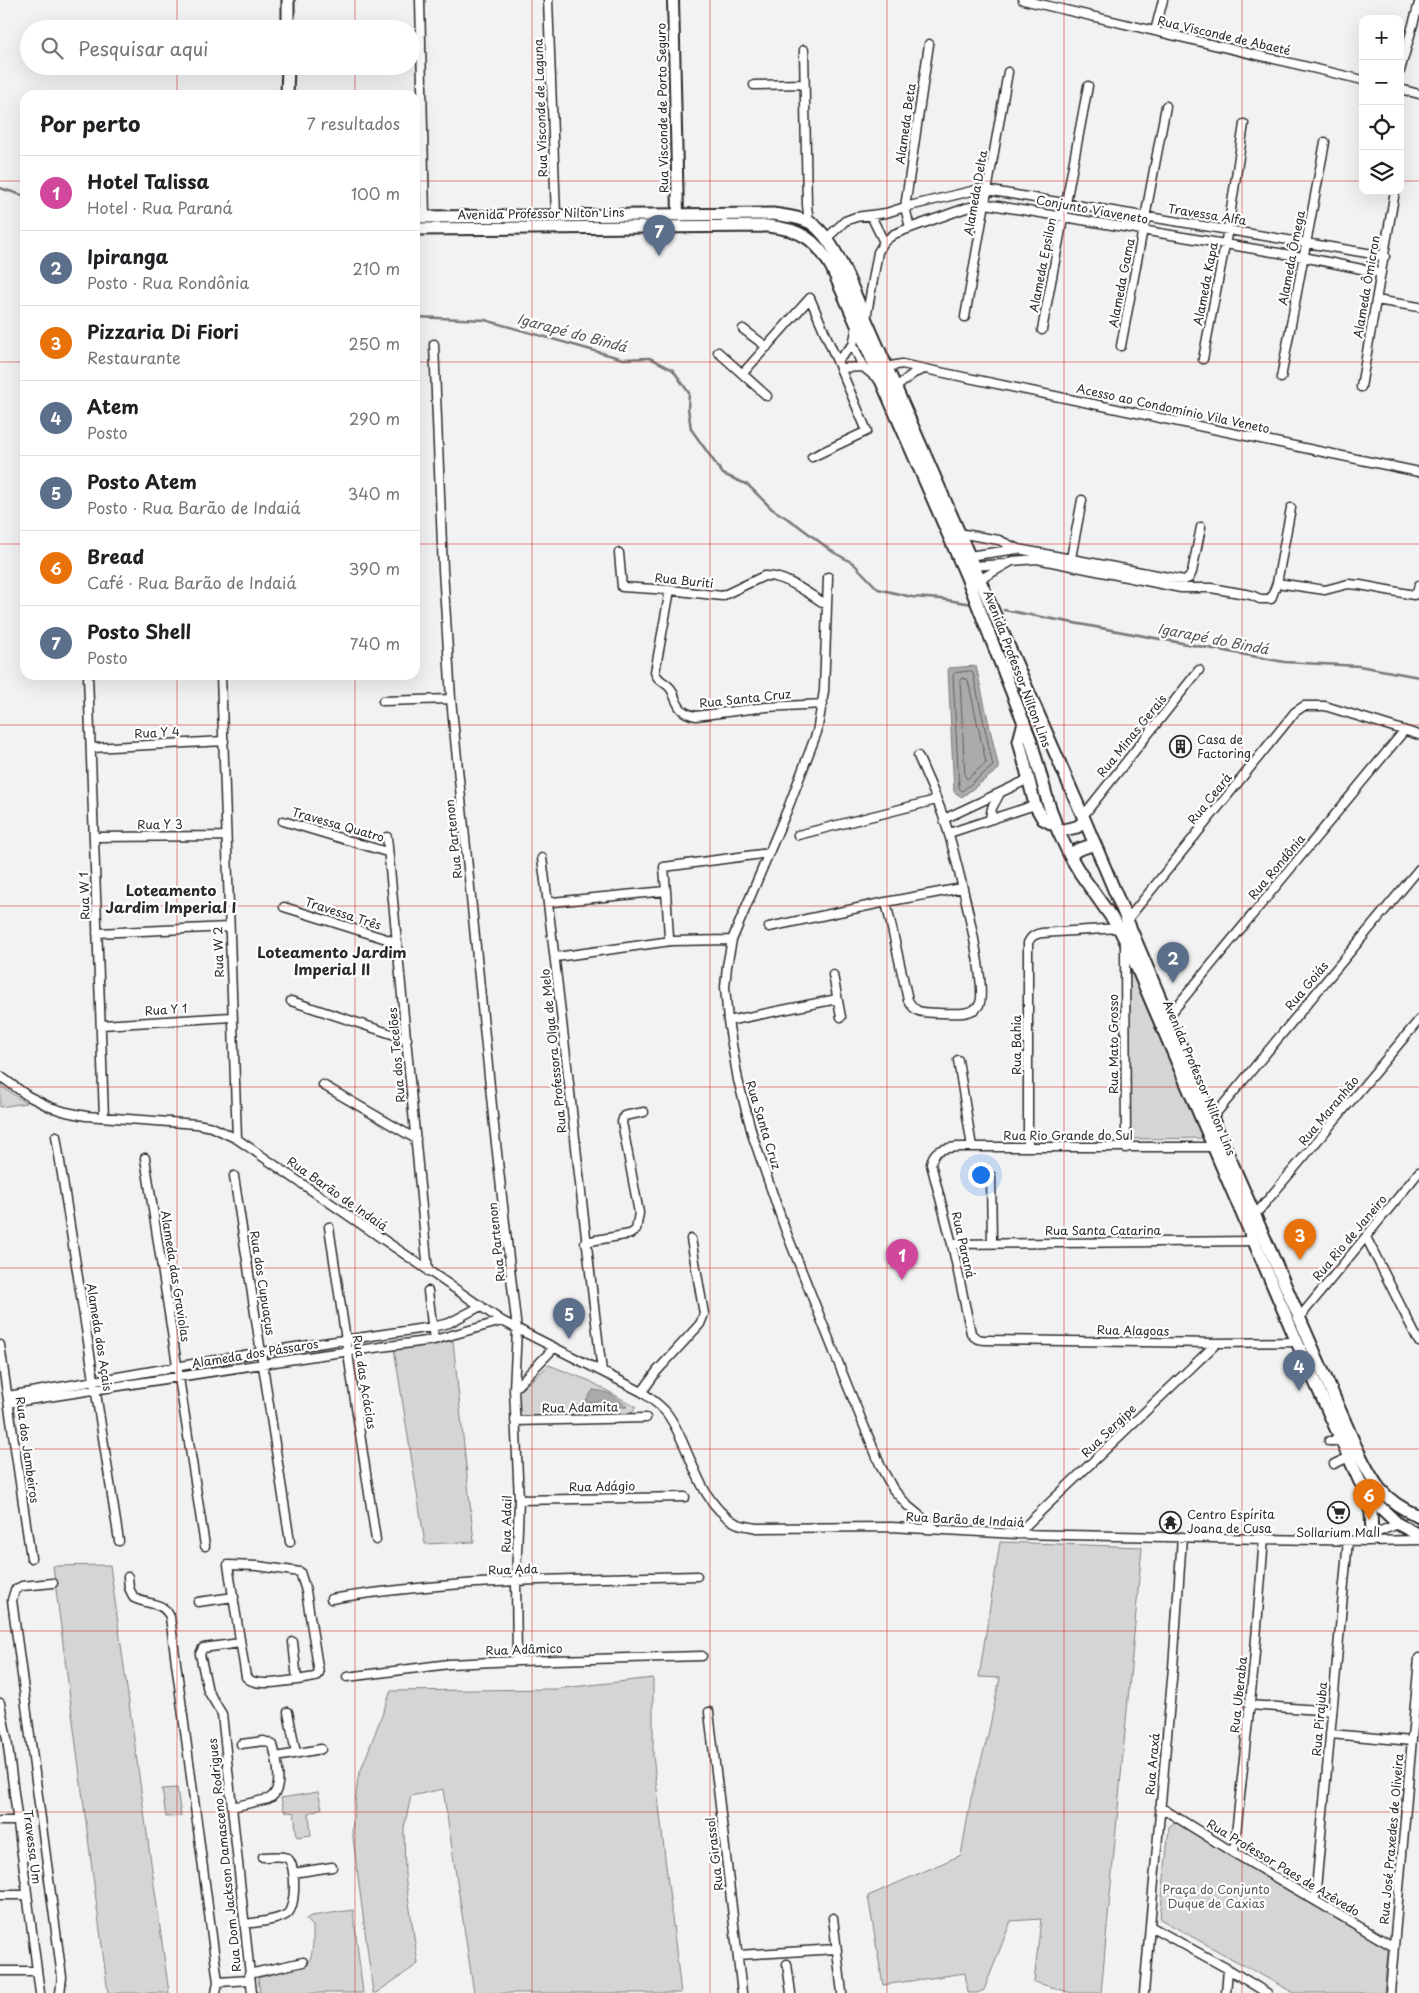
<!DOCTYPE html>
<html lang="pt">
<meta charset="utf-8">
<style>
body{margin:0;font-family:"Playpen Sans",sans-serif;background:#f2f2f2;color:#202124}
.controls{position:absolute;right:15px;top:15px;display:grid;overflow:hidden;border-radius:10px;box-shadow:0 5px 20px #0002}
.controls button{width:45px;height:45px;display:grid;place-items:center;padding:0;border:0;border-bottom:1px solid #e0e0e0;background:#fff;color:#202124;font:25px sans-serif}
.you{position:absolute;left:980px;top:1174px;width:18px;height:18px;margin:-12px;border:4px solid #fff;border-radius:50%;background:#1a73e8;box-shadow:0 0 0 8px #1a73e833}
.badge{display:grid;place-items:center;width:32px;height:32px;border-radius:50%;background:#2b2b2b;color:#fff;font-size:16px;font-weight:700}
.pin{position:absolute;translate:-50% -41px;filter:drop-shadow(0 1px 2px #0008)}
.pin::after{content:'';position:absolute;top:26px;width:18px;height:15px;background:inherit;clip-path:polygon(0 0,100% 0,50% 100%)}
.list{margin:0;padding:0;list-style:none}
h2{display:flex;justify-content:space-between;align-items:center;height:65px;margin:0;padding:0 20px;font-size:21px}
h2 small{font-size:16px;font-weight:400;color:#757577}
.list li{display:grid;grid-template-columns:32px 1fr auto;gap:15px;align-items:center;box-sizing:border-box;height:75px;padding:0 20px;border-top:1px solid #e0e0e0}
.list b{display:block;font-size:19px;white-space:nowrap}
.list p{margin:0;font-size:16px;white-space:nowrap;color:#757577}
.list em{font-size:16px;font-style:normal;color:#757577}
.icon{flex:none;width:28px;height:28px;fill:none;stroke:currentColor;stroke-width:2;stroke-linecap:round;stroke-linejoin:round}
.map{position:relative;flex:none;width:1419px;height:1993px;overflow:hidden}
.search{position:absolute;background:#fff;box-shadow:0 5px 20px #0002;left:20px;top:20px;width:400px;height:55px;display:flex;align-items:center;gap:12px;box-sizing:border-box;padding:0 18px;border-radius:28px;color:#757577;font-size:19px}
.panel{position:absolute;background:#fff;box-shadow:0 5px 20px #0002;left:20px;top:90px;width:400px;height:590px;border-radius:15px}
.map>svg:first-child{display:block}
</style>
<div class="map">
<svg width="1419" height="1993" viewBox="0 0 1419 1993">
<rect width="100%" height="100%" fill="#f2f2f2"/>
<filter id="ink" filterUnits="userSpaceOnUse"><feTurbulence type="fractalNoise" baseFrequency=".02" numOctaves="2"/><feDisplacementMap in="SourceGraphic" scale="10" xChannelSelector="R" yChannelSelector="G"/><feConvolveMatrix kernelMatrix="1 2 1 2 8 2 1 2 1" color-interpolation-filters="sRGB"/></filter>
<g filter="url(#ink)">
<path fill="#d5d5d5" stroke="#808080" d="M1126 945 1208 1138 1130 1139Z
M0 1085 26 1103 0 1107Z
M453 1341 474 1542 425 1544 394 1348Z
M549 1365 590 1381 636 1407 632 1413 519 1416 518 1392Z
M1000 1542 1142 1547 1101 1993H1072L1034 1982 1041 1919 1011 1921 984 1990 977 1993H968L965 1973 883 1985 868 1896 961 1855 971 1798 988 1735 1000 1678 979 1677Z
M110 1565 169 1993H108L53 1566Z
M653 1678V1755L681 1993H474L443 1789 411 1796 404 1828 405 1875 418 1964 376 1993H373L352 1830 358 1778 391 1691 555 1689Z
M177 1788 181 1816 166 1817 162 1789Z
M318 1792 322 1808 309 1813 311 1835 297 1837 294 1813 284 1811 281 1798Z
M1176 1821 1389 1942 1384 1993H1294L1160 1919 1169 1827Z
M353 1910 363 1993H260L258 1978 308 1965C314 1952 313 1940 313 1926L306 1919 311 1916Z"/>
<path fill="#ababab" stroke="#787878" d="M976 666 999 769 962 797 954 792 948 668Z
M593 1390C609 1392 615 1395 627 1407 617 1408 611 1403 602 1402 596 1401 592 1404 585 1402Z"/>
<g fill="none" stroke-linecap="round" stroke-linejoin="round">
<path stroke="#5e5e5e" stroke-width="1" d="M970 671 973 673 993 766 962 791 959 788 953 675 955 673Z
M962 678 968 680 986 763 967 779 965 776 960 681Z"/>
<path stroke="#787878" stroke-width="2.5" d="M0 188 25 196
M415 317 485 320 623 359 650 358 673 370 689 393 688 408 691 429 723 474 748 485 772 509 796 524 833 552 853 563 878 589 912 597 941 599 972 604
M1004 610 1284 662 1359 666 1419 677"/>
<defs>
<path id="minor" d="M420 0 425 217
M548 0 556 216
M1023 0 1363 80
M1155 31 1163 0
M804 50 807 205 809 223
M1400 71 1419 3
M754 85 804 84
M1400 89 1419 94
M871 216 884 242
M910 228 905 207 929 44
M827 238 845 221 856 217 886 213 905 207 980 189 1385 256
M1376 300 1419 307
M965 317 1008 72
M866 319 878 252 884 242 894 234 910 228 966 208 986 204 1303 257 1381 273
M743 329 767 347
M1042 330 1088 86
M434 344 443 570 451 699 494 1126 517 1330 514 1389 519 1500 516 1581 517 1661
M853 345 863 367
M1121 346 1166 106
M718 352 767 396
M1203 359 1228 229 1244 124
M837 361 853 345 857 326
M886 367 902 364 911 366 1419 472
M840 368 863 367 879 380
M743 373 810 298 867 431 812 457
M1281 378 1325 142
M1361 387 1395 191
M895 388 914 373 922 370
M958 533 999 540 1018 549
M619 553 622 587 670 590 722 596 764 576C787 575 808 594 827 605
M968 556 1018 549 1184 580 1189 578 1192 572 1201 527
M1071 558 1082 500
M972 566 1004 564
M828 577 824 691 817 732 788 808 732 940 727 966 725 987 728 1021 738 1080 753 1137 785 1229 848 1387 881 1467 893 1489 908 1506 936 1529
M979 580 1012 561 1037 559 1181 588H1211L1251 595 1260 599H1271L1277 583 1325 590 1348 584 1360 585 1414 595 1417 593 1419 585
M1277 583 1291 508
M670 590 655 672C657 681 666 682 671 689 675 696 676 704 682 710 686 714 691 715 696 716L766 707 823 704
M88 675 104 1117
M221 675 237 1139
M383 701 451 699
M92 748 224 741
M1083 816 1199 670
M990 818 992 808 999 795
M944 819 1029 779
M283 821 387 852
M949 833 1035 805
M798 835 936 800
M95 837 226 836
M387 837 428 1271
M542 858C565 1028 580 1200 602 1371
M666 891 669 937
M552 902 666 891 664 867 769 853
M886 902 908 1000C916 1015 924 1012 940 1013 951 1013 972 1016 979 1005 990 989 953 843 944 819 937 798 927 777 918 756
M284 907 396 942
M1127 920 1295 712 1304 706H1325L1419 735
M769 927 886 902 962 888
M97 933 229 927
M1125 947 1126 1148
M556 957 671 941 732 940
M833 975 841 1017
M291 1001 407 1039
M1168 1017 1404 731
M728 1021 837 999
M102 1025 231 1017
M958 1060 972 1147
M0 1076 28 1096 50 1107 66 1112 86 1116 197 1124 212 1127 237 1139 502 1321 642 1392C650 1398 659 1404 666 1412 691 1445 696 1500 734 1522 740 1526 749 1526 756 1528L891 1527 1017 1534 1367 1541 1419 1540
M323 1085 416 1139
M1213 1117 1419 869
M56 1136 119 1541
M1028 1147V943C1031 936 1035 934 1042 933L1119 928
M1214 1147H957C943 1149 934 1148 931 1164L952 1244 971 1333C975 1339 979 1340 986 1340L1217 1343 1297 1342
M145 1158 205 1546
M234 1176 290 1542
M991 1176 992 1243
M1255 1215 1419 1020
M329 1227 376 1540
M1366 1237 1419 1342
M585 1242 630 1234 636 1230 639 1213 622 1122 624 1116 644 1112
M952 1244 1254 1241
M428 1291 434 1340
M1299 1318 1419 1172
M0 1345 31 1558
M514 1389 554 1348
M642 1392 657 1371 700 1324 704 1314 691 1239
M8 1396 262 1352 432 1327 449 1323 481 1306
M9 1403 321 1355 434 1340 502 1321
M515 1421 646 1418
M1329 1441H1342
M1334 1464 1349 1457
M519 1500 685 1497
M1017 1534 1217 1343
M1358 1540 1398 1524
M128 1577 129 1588 134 1598C148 1605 163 1601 170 1617L218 1982 250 1980
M53 1583 22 1586 15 1590 12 1600 62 1977 60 1993
M331 1599C452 1579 575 1579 697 1576
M198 1602 234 1597
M293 1642 297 1680C283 1681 256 1688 246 1677L228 1565 258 1566 300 1572 306 1591 319 1673 315 1677 297 1680
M240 1643 203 1648 200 1654 208 1691 222 1714 252 1993
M347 1677 449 1664 517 1661 702 1656
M0 1703 7 1739 40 1993
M1249 1705 1332 1711
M288 1712 296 1753
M709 1712 742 1993
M1330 1734 1412 1741
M276 1757 321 1749
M232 1807 268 1799C285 1792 277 1760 273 1745L264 1741 241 1744
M1160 1807 1234 1853 1394 1947
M0 1821H17
M1234 1853 1254 1664 1264 1538
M293 1873 332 1867
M0 1895H27
M1315 1900 1348 1540
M833 1918 842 1993
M245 1924C257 1922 277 1921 287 1914 296 1907 297 1865 287 1858 281 1855 270 1857 263 1857
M1150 1926 1228 1969 1267 1993
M738 1955 836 1949
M787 1964 791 1993
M0 1971H37
M249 1974 303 1962
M216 1993 218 1982
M1144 1993 1173 1668 1182 1537
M1226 1993 1228 1969
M1390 1993 1419 1658"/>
<path id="tertiary" d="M673 0 678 214"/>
<path id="secondary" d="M288 0V29
M287 95 288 66
M415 217 773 214C786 216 800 217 811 223 836 239 853 292 866 320L1085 821 1168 1017 1355 1445C1372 1480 1381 1501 1419 1516
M415 229 767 226C801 229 816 239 832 268L966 575 1031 741 1048 802 1058 831 1070 856 1080 873 1119 928 1125 940 1297 1342 1360 1482 1378 1505 1398 1524 1419 1535
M1024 722 1019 741 1035 805 1043 819 1056 826
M1058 831 1077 827 1085 821
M1070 856 1077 850 1095 844
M1364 1493 1371 1512 1372 1534"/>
</defs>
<use href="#minor" stroke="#2b2b2b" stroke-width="11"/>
<use href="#tertiary" stroke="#2b2b2b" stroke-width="14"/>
<use href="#secondary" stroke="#2b2b2b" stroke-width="15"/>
<use href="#minor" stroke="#fff" stroke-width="8"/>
<use href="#tertiary" stroke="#fff" stroke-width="10"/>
<use href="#secondary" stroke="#fff" stroke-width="11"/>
</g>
</g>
<path fill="none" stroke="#d62828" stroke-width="1" stroke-opacity="0.55" d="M177 0V29M355 0V29M532 0V1993M710 0V1993M887 0V1993M1064 0V1993M1242 0V1993M177 66V95M355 66V95M0 181H25M415 181H1363M1400 181H1419M0 362H25M415 362H1419M0 544H25M415 544H1419M177 675V1993M355 675V1993M0 725H1419M0 906H1419M0 1087H1419M0 1268H1419M0 1449H1419M0 1631H1419M0 1812H1419"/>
<defs>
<symbol id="building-ring" viewBox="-11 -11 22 22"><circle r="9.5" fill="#fff" stroke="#2b2b2b" stroke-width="1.5"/><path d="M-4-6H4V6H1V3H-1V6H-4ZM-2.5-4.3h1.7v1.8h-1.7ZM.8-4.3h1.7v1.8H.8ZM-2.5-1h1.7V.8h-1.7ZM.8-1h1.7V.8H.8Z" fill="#2b2b2b"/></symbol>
<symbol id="supermarket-ring" viewBox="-11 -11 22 22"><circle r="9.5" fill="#fff" stroke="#2b2b2b" stroke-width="1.5"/><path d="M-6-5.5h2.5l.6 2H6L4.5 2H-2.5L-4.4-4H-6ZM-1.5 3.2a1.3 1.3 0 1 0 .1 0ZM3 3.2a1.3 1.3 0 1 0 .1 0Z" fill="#2b2b2b"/></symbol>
<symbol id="temple-ring" viewBox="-11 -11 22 22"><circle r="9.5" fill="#fff" stroke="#2b2b2b" stroke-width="1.5"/><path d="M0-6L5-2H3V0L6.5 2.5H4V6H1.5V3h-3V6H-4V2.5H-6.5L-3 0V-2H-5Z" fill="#2b2b2b"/></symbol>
</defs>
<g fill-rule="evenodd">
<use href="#building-ring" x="1168" y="734" width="25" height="25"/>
<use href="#supermarket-ring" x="1326" y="1500" width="25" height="25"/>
<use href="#temple-ring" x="1158" y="1510" width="25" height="25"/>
</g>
<g text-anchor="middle" stroke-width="4.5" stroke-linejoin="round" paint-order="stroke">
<g font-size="12" fill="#2b2b2b" stroke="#fff">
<text transform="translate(1224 36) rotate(13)" y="4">Rua Visconde de Abaeté</text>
<text transform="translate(541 108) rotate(-92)" y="4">Rua Visconde de Laguna</text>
<text transform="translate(663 108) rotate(-91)" y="4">Rua Visconde de Porto Seguro</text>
<text transform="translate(906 124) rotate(-82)" y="4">Alameda Beta</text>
<text transform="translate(976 193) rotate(-80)" y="4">Alameda Delta</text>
<text transform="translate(1092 210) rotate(10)" y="4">Conjunto Viaveneto</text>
<text transform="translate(541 214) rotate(-1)" y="4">Avenida Professor Nilton Lins</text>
<text transform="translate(1207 215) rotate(9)" y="4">Travessa Alfa</text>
<text transform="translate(1292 258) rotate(-79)" y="4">Alameda Ômega</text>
<text transform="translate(1043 265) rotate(-79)" y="4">Alameda Epsilon</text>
<text transform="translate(1122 283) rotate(-79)" y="4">Alameda Gama</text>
<text transform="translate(1206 284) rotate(-79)" y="4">Alameda Kapa</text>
<text transform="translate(1367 287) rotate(-80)" y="4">Alameda Ômicron</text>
<text transform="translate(1173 409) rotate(12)" y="4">Acesso ao Condomínio Vila Veneto</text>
<text transform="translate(684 581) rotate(6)" y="4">Rua Buriti</text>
<text transform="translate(1017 669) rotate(69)" y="4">Avenida Professor Nilton Lins</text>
<text transform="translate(745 699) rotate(-6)" y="4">Rua Santa Cruz</text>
<text transform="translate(157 733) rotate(-3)" y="4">Rua Y 4</text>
<text transform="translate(1132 736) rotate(-51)" y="4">Rua Minas Gerais</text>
<text transform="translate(1210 799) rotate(-51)" y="4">Rua Ceará</text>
<text x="160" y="829">Rua Y 3</text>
<text transform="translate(338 825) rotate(16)" y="4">Travessa Quatro</text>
<text transform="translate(454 839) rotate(-96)" y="4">Rua Partenon</text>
<text transform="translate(1277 867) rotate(-50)" y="4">Rua Rondônia</text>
<text transform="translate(85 896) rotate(-92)" y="4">Rua W 1</text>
<text transform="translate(343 914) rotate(18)" y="4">Travessa Três</text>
<text transform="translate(219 952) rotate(-92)" y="4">Rua W 2</text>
<text transform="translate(1307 986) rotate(-50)" y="4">Rua Goiás</text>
<text transform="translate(166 1010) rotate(-4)" y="4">Rua Y 1</text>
<text transform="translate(1114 1044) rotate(-90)" y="4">Rua Mato Grosso</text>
<text transform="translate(1017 1045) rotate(-90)" y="4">Rua Bahia</text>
<text transform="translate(554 1051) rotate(-96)" y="4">Rua Professora Olga de Melo</text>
<text transform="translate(397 1055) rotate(-95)" y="4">Rua dos Tecelões</text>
<text transform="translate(1199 1078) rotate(67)" y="4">Avenida Professor Nilton Lins</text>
<text transform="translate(1329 1111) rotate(-50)" y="4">Rua Maranhão</text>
<text transform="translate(763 1125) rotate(73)" y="4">Rua Santa Cruz</text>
<text x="1068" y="1140">Rua Rio Grande do Sul</text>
<text transform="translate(337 1194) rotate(35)" y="4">Rua Barão de Indaiá</text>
<text x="1103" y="1235">Rua Santa Catarina</text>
<text transform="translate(1350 1238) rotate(-50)" y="4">Rua Rio de Janeiro</text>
<text transform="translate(497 1242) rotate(-96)" y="4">Rua Partenon</text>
<text transform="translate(963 1245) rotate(77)" y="4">Rua Paraná</text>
<text transform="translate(175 1276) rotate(81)" y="4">Alameda das Graviolas</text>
<text transform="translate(262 1283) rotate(81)" y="4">Rua dos Cupuaçus</text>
<text transform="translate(1133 1331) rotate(1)" y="4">Rua Alagoas</text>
<text transform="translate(99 1337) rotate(81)" y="4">Alameda dos Açais</text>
<text transform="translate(255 1354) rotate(-9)" y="4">Alameda dos Pássaros</text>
<text transform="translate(364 1382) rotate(81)" y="4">Rua das Acácias</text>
<text transform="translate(580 1408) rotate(-1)" y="4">Rua Adamita</text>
<text transform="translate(1109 1431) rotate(-44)" y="4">Rua Sergipe</text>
<text transform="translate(27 1450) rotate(82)" y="4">Rua dos Jambeiros</text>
<text transform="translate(602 1487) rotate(-1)" y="4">Rua Adágio</text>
<text transform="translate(965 1520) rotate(3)" y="4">Rua Barão de Indaiá</text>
<text transform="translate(507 1524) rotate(-89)" y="4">Rua Adail</text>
<text transform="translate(513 1570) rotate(-2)" y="4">Rua Ada</text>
<text transform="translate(524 1650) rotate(-2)" y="4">Rua Adâmico</text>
<text transform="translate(1239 1695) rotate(-84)" y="4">Rua Uberaba</text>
<text transform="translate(1320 1719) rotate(-85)" y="4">Rua Pirajuba</text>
<text transform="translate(1153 1764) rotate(-85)" y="4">Rua Araxá</text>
<text transform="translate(1392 1839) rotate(-85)" y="4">Rua José Praxedes de Oliveira</text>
<text transform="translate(32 1847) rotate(83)" y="4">Travessa Um</text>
<text transform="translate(715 1854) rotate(-97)" y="4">Rua Girassol</text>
<text transform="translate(225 1855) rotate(-96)" y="4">Rua Dom Jackson Damasceno Rodrigues</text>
<text transform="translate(1283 1868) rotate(31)" y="4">Rua Professor Paes de Azêvedo</text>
</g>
<g font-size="12" fill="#2b2b2b" stroke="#fff" text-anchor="start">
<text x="1197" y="744">Casa de<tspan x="1197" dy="14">Factoring</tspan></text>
<text x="1187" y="1519">Centro Espírita<tspan x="1187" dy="14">Joana de Cusa</tspan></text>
<text x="1338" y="1537" text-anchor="middle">Sollarium Mall</text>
</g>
<g font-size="12" fill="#565656" stroke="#fff">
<text x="1216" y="1894">Praça do Conjunto<tspan x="1216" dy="14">Duque de Caxias</tspan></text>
</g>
<g font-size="14" font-style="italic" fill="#585858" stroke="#fff">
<text transform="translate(572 333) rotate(15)" y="5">Igarapé do Bindá</text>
<text transform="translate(1213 639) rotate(11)" y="5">Igarapé do Bindá</text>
</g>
<g font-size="15" font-weight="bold" fill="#2b2b2b" stroke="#fff">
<text x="171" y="896">Loteamento<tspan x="171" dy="17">Jardim Imperial I</tspan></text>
<text x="332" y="958">Loteamento Jardim<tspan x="332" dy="17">Imperial II</tspan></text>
</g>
</g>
</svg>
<div class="controls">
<button>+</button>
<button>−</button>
<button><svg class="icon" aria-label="locate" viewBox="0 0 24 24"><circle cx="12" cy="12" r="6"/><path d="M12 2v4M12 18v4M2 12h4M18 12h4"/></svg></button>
<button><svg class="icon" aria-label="layers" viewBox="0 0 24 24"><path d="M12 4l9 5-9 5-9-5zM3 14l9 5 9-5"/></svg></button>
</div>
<div class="you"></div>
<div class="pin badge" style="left:902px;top:1280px;background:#d1479c">1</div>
<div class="pin badge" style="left:1173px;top:983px;background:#5c6f8a">2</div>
<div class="pin badge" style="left:1300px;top:1260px;background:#e8710a">3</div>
<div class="pin badge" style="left:1299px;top:1391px;background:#5c6f8a">4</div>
<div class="pin badge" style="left:569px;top:1339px;background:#5c6f8a">5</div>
<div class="pin badge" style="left:1369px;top:1520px;background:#e8710a">6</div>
<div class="pin badge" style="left:659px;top:256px;background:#5c6f8a">7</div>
<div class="search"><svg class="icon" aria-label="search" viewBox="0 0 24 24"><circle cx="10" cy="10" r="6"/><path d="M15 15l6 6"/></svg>Pesquisar aqui</div>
<section class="panel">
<h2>Por perto<small>7 resultados</small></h2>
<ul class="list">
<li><span class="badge" style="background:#d1479c">1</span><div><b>Hotel Talissa</b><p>Hotel · Rua Paraná</p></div><em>100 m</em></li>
<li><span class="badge" style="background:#5c6f8a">2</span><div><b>Ipiranga</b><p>Posto · Rua Rondônia</p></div><em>210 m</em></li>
<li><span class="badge" style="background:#e8710a">3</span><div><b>Pizzaria Di Fiori</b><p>Restaurante</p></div><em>250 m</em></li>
<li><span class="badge" style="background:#5c6f8a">4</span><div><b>Atem</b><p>Posto</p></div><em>290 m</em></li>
<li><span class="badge" style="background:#5c6f8a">5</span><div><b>Posto Atem</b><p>Posto · Rua Barão de Indaiá</p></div><em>340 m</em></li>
<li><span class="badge" style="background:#e8710a">6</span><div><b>Bread</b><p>Café · Rua Barão de Indaiá</p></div><em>390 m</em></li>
<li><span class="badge" style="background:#5c6f8a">7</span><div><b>Posto Shell</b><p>Posto</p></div><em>740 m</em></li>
</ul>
</section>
</div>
